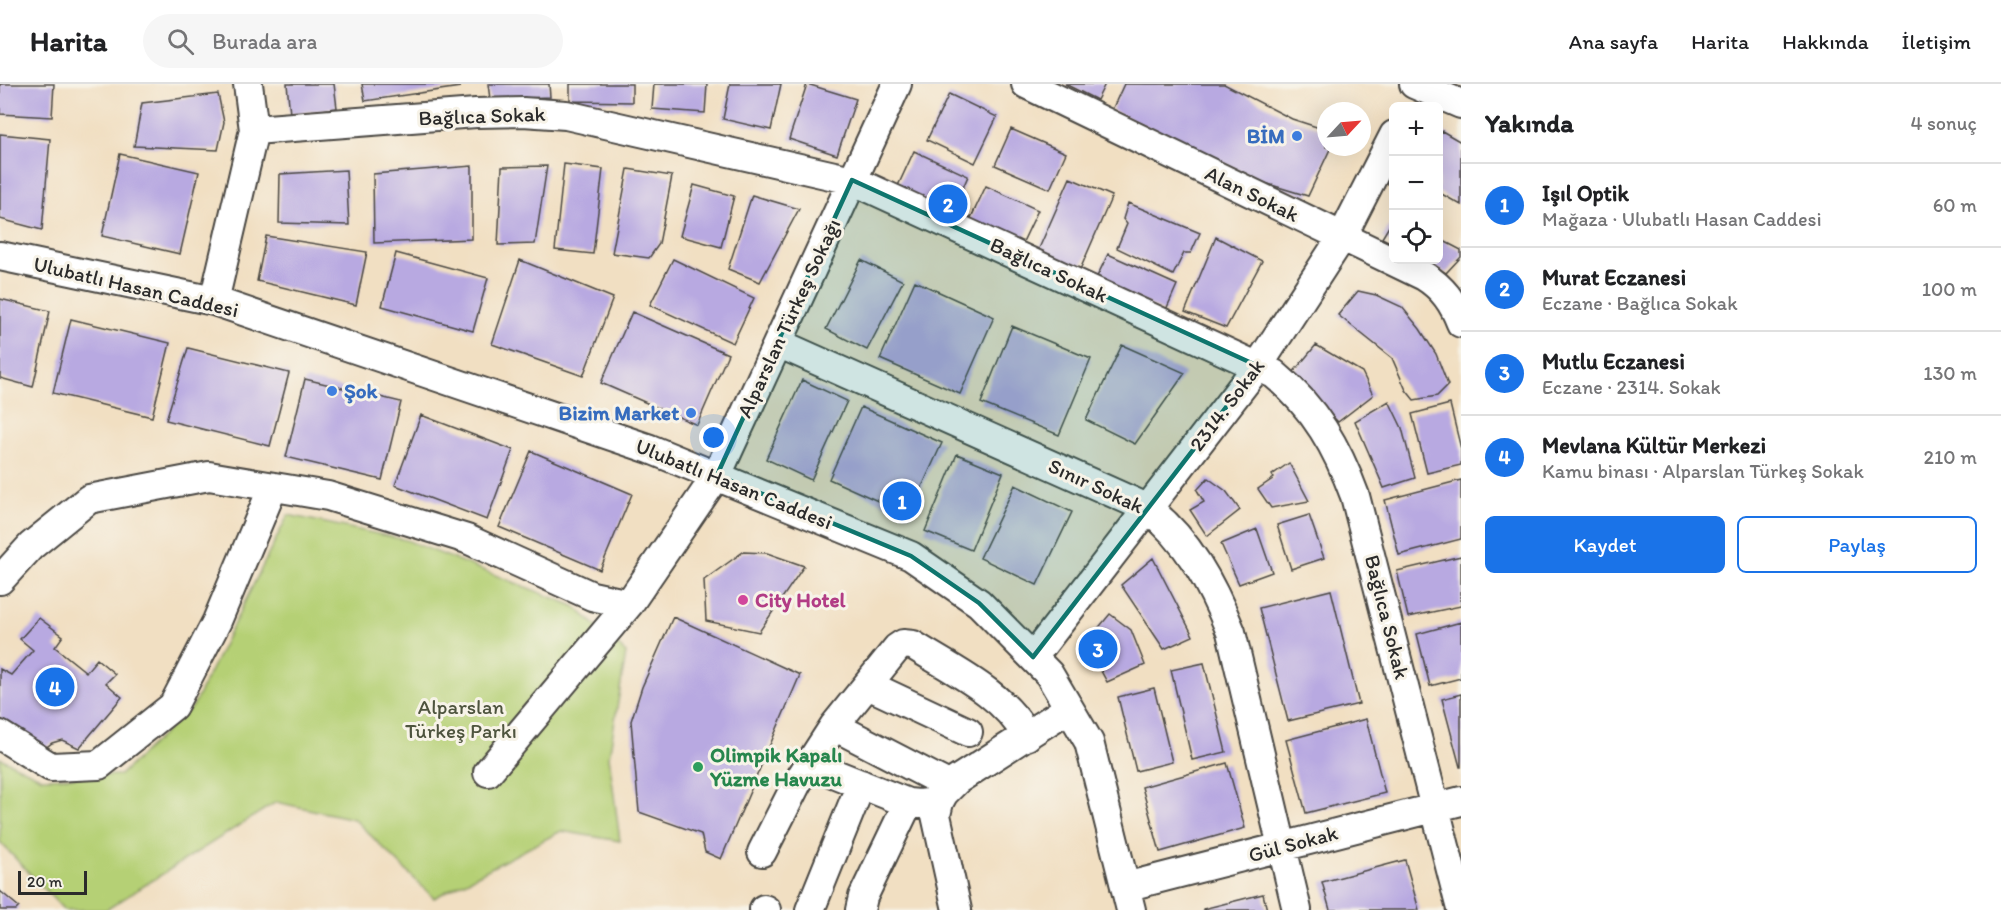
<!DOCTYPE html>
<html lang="tr">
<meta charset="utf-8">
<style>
body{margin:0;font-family:Itim,sans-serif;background:#f6f6f6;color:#202124}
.controls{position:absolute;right:18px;top:18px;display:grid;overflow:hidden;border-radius:9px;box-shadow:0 6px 24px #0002}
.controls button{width:54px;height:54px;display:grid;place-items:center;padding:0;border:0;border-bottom:2px solid #e0e0e0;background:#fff;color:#202124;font:30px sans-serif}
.compass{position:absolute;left:1317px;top:18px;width:54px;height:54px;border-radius:50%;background:#fff;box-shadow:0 6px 24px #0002;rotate:64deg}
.scale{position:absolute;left:18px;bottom:15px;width:69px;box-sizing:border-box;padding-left:6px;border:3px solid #2b2b2b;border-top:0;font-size:16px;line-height:21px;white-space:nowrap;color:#2b2b2b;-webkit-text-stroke:4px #f7f3e8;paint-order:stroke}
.you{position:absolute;left:714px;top:354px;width:21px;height:21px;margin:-15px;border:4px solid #fff;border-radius:50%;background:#1a73e8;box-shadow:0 0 0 9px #1a73e833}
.badge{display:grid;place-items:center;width:39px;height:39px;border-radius:50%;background:#1a73e8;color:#fff;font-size:20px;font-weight:700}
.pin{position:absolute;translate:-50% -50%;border:3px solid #fff;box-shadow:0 2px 6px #0006}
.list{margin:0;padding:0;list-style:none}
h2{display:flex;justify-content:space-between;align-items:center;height:78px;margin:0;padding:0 24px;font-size:26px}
h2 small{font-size:20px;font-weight:400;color:#757577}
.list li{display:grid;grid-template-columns:39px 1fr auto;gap:18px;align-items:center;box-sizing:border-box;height:84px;padding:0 24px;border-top:2px solid #e0e0e0}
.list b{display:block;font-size:22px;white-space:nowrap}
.list p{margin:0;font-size:20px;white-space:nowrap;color:#757577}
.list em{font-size:20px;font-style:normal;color:#757577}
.actions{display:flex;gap:12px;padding:18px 24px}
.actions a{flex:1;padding:14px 0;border:2px solid #1a73e8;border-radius:9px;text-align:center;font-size:21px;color:#1a73e8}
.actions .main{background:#1a73e8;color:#fff}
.icon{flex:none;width:33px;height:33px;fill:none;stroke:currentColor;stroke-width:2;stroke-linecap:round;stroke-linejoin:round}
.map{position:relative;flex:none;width:1461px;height:826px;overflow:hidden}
header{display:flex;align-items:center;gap:36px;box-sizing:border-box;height:84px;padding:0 30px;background:#fff;border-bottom:2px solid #e0e0e0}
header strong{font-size:28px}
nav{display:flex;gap:33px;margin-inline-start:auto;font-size:21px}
.search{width:420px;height:54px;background:#f6f6f6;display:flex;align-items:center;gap:15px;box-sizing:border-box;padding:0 21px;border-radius:33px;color:#757577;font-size:22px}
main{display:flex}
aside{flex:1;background:#fff}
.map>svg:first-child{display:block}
</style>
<header>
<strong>Harita</strong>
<div class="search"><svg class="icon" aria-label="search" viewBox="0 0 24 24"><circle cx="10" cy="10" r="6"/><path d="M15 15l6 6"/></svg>Burada ara</div>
<nav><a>Ana sayfa</a><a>Harita</a><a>Hakkında</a><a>İletişim</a></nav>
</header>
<main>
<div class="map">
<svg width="1461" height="826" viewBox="0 0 1461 826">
<rect width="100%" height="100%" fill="#f7f3e8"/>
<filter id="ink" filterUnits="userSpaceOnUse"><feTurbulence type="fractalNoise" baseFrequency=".0167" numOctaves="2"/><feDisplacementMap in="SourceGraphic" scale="12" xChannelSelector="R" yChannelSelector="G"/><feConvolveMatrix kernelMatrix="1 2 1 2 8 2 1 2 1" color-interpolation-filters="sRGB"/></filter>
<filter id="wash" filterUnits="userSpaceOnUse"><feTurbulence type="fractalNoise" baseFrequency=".008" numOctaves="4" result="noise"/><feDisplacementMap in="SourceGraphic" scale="24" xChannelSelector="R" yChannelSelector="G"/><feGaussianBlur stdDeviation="1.35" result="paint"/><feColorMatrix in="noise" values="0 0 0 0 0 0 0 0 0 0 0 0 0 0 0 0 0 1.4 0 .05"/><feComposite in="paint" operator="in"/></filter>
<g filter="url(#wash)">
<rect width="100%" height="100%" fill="#f1dfc2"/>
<path fill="#b5d075" stroke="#707e50" stroke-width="1.5" d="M288 431 406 456 574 522 626 569 609 673 620 757 561 747 434 814 354 735 276 718 106 826H64L0 758V674L42 694 120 691 193 622Z"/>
<g id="blocks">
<path fill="#b8a9e1" d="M0 0H54L52 33 0 30Z
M287 0H334L337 24 290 30Z
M362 0H460V3L365 17Z
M488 0H549L550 13 490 15Z
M570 0H632V18L570 17Z
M654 0H707L705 29 652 25Z
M730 0H781L771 46 723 35Z
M807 0 856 15 837 71 789 55Z
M1065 0H1105L1097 16Z
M1124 0H1224L1292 35 1326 46V63H1331L1308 112 1265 99 1112 26Z
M218 10 224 38 218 66 134 62 142 19Z
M949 10 997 33 975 79 927 56Z
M1011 45 1066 69 1050 105 995 81Z
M1442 47 1461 58V121L1438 108V53Z
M0 50 50 55 42 146 0 135Z
M914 67 968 92 952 129 897 104Z
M120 70 199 88 180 170 102 152Z
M564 80 603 85 593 170 555 166Z
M472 82V155L374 159 373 90Z
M547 82 535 160 498 161 502 83Z
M628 85 672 92 659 160 649 174 612 169Z
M346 86 349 141 279 139 280 90Z
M1070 94 1112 112 1079 188 1037 169Z
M694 101 734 112 721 163 680 152Z
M986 102 1038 126 1021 162 969 138Z
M752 111 799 125 760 198 728 185Z
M1128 119 1200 149 1191 169H1184L1173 191 1117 164 1127 140 1123 135Z
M1394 134V160L1382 154Z
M266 152 367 168 356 221 257 197Z
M1216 153 1262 177 1226 244 1185 228Z
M1438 154 1461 166V173L1446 189 1421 176H1438Z
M396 169 488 194 473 247 382 222Z
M1108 170 1177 201 1165 228 1095 197Z
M673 175 754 214 733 259 650 221Z
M520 176 613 214 583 292 492 260Z
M861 176 903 197 867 266 826 245Z
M915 197 994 233 960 310 880 275Z
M1358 207 1376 211 1402 223 1420 245 1436 270 1448 301 1437 312 1414 316 1406 306 1392 274 1338 231Z
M0 215 50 227 33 303 0 294Z
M632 228 728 270 697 341 601 299Z
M71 235 170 259 152 333 53 309Z
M1012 242 1091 275 1059 351 981 319Z
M1122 261 1185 289 1135 360 1086 336Z
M1316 261 1362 288 1373 311 1338 338 1292 290Z
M188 264 289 289 270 362 166 336Z
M305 295 401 318 382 396 286 373Z
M802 296 847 317 811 396 766 375Z
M1389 317 1402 344 1415 394 1384 404 1355 337Z
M1450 320 1461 365V381L1427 389 1412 330Z
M861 323 942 359 909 431 829 395Z
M421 331 513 366 487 436 395 401Z
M531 367 632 410 600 486 499 443Z
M957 370 1003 389 971 466 925 447Z
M1289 379 1309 417 1271 424 1258 405 1274 394 1272 391Z
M1208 394 1226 407 1240 426 1207 452 1190 426 1204 418 1197 406Z
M1461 396V455L1399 471 1385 416Z
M1015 401 1072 428 1037 501 980 474Z
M1309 431 1324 474 1291 485 1277 441Z
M1257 445 1272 488 1239 500 1221 460Z
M743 468 767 469 804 482 759 548 706 537 704 496Z
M1461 472V522L1408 533 1397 487Z
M1153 474 1193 552 1164 565 1121 501Z
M1331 506 1359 620 1288 637 1259 524Z
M1110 530 1131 546 1145 581 1107 598 1086 559Z
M673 533 800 591 721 775 705 768 701 750 639 728 631 637 642 603Z
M39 534 63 552 55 563 86 588 97 575 115 590 106 599 122 613 79 664 62 656 52 659 40 668 0 634V585L11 591 33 566 20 555Z
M1461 538V594L1430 602 1417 550Z
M1204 579 1226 668 1192 676 1171 586Z
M1154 604 1172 678 1136 687 1118 613Z
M1461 610V683H1460L1442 615Z
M1366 635 1385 709 1306 729 1286 656Z
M1227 679 1245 744 1160 768 1142 703Z
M1405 776 1419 826H1330L1322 798Z
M0 807 19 823 16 826H0Z
M1263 810 1267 826H1203V825Z"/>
</g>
</g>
<g filter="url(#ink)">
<use href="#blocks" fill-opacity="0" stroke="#494642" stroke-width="1.5"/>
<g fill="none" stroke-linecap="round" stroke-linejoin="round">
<defs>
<path id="minor" d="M1026 0 1424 192C1443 204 1453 218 1461 239
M1414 0 1461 20
M254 46 476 29 523 28 566 31 852 96 1274 290C1315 324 1337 363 1355 412L1461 825
M0 172 214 217 650 365 911 472 979 519 1049 590 1089 658 1131 826
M214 217 254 46 248 0
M778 259 1147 424C1188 455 1212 501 1231 548L1297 826
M0 496 31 462 89 415 209 392 328 412 467 455 592 512 629 520
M1033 573 1258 282 1342 153 1394 51
M868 601 968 648
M834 642 950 702
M0 651 51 683 99 681 173 622 217 537 273 403
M810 680 908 719 919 720 939 718
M488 688 629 520 717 391 897 0
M762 768 797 699 834 642 897 564 903 560 913 561C954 587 1002 608 1027 652
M1125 803 1461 717
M764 825 766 826
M810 826 861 700
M860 826 863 813 908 719
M957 826 936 731 939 718 944 709 957 696 1069 624"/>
</defs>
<use href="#minor" stroke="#494642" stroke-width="32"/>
<use href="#minor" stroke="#fff" stroke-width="28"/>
</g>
</g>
<path fill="#0f766e" fill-opacity="0.2" stroke="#0f766e" stroke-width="4.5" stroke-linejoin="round" d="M852 96 1258 282 1033 573 979 519 911 472 717 391Z"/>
<g fill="#3f7fe0" stroke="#f7f3e8" stroke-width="2">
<circle cx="1297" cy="52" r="6"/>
<circle cx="332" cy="307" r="6"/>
<circle cx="691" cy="329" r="6"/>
</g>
<circle fill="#d1479c" stroke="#f7f3e8" stroke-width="2" cx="743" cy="516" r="6"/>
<circle fill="#2e9e5b" stroke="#f7f3e8" stroke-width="2" cx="698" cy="683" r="6"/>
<g text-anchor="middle" stroke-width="6" stroke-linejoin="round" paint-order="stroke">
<g font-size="21" fill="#2b2b2b" stroke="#f7f3e8">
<text transform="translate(482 32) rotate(-2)" y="7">Bağlıca Sokak</text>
<text transform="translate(1252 110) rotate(26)" y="7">Alan Sokak</text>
<text transform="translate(1049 186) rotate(25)" y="7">Bağlıca Sokak</text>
<text transform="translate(136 203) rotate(13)" y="7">Ulubatlı Hasan Caddesi</text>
<text transform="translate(789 234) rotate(-65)" y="7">Alparslan Türkeş Sokağı</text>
<text transform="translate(1227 321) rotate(-53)" y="7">2314. Sokak</text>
<text transform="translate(734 400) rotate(22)" y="7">Ulubatlı Hasan Caddesi</text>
<text transform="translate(1096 402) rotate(25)" y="7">Sınır Sokak</text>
<text transform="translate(1387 533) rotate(76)" y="7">Bağlıca Sokak</text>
<text transform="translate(1293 760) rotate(-15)" y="7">Gül Sokak</text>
</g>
<g font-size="21" font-weight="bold" fill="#366cbe" stroke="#f7f3e8" text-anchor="end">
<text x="1285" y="59">BİM</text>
<text x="344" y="314" text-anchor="start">Şok</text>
<text x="679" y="336">Bizim Market</text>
</g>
<g font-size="21" font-weight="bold" fill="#b23c85" stroke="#f7f3e8" text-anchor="start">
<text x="755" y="523">City Hotel</text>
</g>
<g font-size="21" fill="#4e543e" stroke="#f7f3e8">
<text x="461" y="630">Alparslan<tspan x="461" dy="24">Türkeş Parkı</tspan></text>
</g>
<g font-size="21" font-weight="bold" fill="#27864d" stroke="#f7f3e8" text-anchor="start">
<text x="710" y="678">Olimpik Kapalı<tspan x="710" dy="24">Yüzme Havuzu</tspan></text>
</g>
</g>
</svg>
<div class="controls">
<button>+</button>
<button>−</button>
<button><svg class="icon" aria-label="locate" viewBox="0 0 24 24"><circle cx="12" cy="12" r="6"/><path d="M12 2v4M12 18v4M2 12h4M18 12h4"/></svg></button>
</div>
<svg class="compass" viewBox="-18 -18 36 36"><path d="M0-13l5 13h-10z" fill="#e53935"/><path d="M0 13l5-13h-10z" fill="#757577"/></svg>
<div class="scale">20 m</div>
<div class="you"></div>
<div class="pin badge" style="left:902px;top:417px">1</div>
<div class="pin badge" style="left:948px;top:120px">2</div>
<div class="pin badge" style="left:1098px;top:565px">3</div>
<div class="pin badge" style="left:55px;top:603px">4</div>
</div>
<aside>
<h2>Yakında<small>4 sonuç</small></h2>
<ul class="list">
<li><span class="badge">1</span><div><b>Işıl Optik</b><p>Mağaza · Ulubatlı Hasan Caddesi</p></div><em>60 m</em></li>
<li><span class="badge">2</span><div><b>Murat Eczanesi</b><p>Eczane · Bağlıca Sokak</p></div><em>100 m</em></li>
<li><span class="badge">3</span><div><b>Mutlu Eczanesi</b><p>Eczane · 2314. Sokak</p></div><em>130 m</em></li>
<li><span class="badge">4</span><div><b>Mevlana Kültür Merkezi</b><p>Kamu binası · Alparslan Türkeş Sokak</p></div><em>210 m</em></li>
</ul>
<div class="actions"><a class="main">Kaydet</a><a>Paylaş</a></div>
</aside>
</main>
